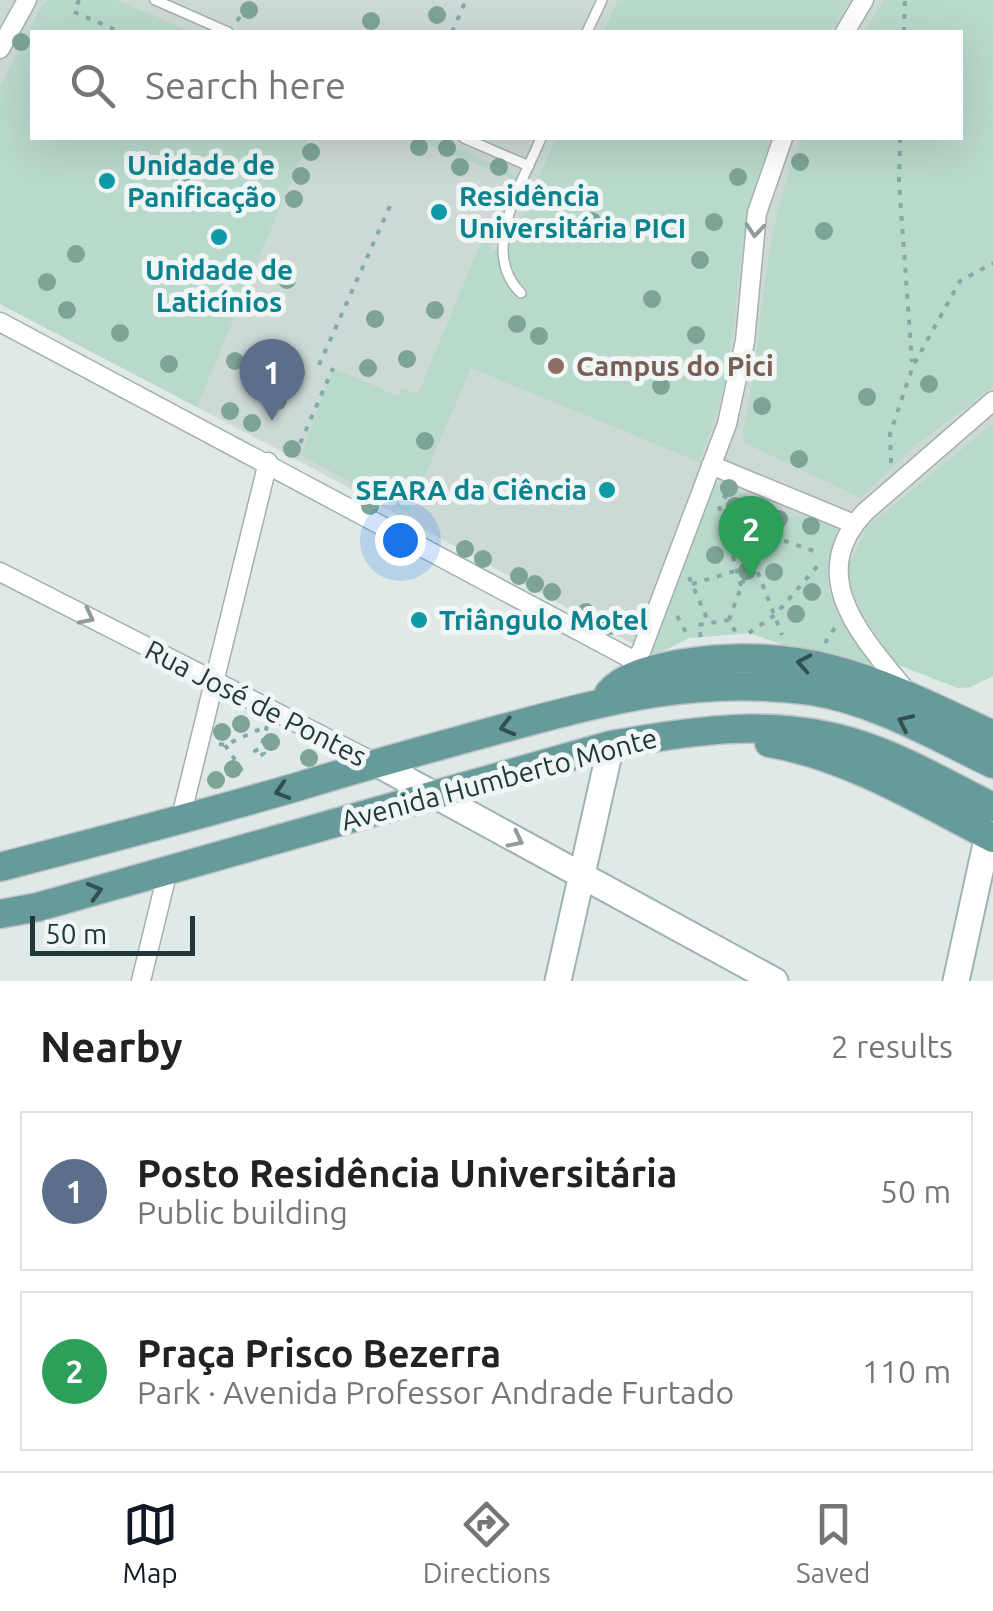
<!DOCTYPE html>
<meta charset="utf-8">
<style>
body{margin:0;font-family:Ubuntu,sans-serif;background:#f2f2f2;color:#222}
.scale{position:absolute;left:30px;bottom:25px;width:165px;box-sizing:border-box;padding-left:10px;border:5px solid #223738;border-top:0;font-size:28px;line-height:35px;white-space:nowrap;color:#223738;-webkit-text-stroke:8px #eff6f5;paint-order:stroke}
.you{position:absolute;left:400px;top:540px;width:35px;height:35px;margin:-25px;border:8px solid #fff;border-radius:50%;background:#1a73e8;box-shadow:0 0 0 15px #1a73e833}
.badge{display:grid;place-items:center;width:65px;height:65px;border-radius:50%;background:#111827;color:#fff;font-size:32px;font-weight:700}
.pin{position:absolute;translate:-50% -82px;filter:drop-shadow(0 2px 5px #0008)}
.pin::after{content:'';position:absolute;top:52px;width:35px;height:30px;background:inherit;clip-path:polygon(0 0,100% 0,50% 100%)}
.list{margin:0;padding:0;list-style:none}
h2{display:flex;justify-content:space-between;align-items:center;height:130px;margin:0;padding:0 40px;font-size:42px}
h2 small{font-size:32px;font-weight:400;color:#767676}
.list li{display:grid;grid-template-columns:65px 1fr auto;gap:30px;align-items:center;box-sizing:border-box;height:160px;margin:0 20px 20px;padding:0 20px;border:2px solid #e0e0e0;border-radius:0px}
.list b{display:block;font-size:38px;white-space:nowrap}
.list p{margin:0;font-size:32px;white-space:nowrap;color:#767676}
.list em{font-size:32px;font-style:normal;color:#767676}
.icon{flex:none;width:55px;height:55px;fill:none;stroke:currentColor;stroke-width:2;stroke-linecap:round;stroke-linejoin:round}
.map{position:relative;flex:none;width:993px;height:981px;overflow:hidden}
.search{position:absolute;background:#fff;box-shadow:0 10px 40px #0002;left:30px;right:30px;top:30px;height:110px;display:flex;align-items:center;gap:25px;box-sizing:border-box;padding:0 35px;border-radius:0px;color:#767676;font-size:38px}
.sheet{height:490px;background:#fff}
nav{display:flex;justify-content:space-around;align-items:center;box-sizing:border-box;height:140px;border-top:2px solid #e0e0e0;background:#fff;font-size:28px;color:#767676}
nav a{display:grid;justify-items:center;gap:5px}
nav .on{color:#111827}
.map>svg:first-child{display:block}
</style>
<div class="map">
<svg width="993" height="981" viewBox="0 0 993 981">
<rect width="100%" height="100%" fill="#dfe9e7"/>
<path fill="#cdd9d7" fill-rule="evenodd" d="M0 0H993V676L970 687 958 688 879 657 818 654 749 633 689 638 655 656 294 458 0 304ZM32 32H960V138H32Z"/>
<path fill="#b9d9cb" d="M48 0H117L192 32H32V138H309L197 407 0 304V86L41 7Z
M618 0H850L831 32H603Z
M884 0H993V387L913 447 861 498 742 442C745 416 752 391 755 365 765 279 769 220 802 138H960V32H864Z
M414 138H434L512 173 516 178 489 253 510 244 556 138H773C737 214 741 292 727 373 721 405 710 433 699 462L471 368 409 513 301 455 333 368 398 396 402 388 418 394 508 177Z
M993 424V676L970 687 958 688 896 664 865 618 848 584 849 564 868 526Z
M721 482 792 517 822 519 839 529C811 591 838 613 872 664L796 649 749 633 689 638 656 654 650 652 714 486Z"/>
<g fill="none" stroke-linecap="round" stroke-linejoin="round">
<defs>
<path id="lane" d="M155 0 228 32
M587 32 602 0
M464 138 529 166
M521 293C478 252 523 182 541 138"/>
<path id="street" d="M845 32 864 0
M0 49 27 0
M0 322 637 662
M711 465 854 524
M0 572 376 763
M630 671 642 649 727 424 745 341 757 213 783 138
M908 693C864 639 803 577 865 512L993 401
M180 821 268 462
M141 981 168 870"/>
<path id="secondary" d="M376 763 775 981
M558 981 611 745
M956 981 988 835"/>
<path id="primary" d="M609 693C626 674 654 669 678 664 805 642 882 683 993 735
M769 743C848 756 923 802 993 838
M0 867C100 841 201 815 300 786 365 766 431 748 497 730 605 701 697 675 811 691 875 701 935 736 993 764
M0 914 38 907 611 745C695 730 778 717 861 745 907 760 950 786 993 807"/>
</defs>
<use href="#lane" stroke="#a3b0af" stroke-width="12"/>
<use href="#street" stroke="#a3b0af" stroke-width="21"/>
<use href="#secondary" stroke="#9fb4b2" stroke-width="29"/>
<use href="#primary" stroke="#bdc3c3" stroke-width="31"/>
<path stroke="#82aaa9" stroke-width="4" stroke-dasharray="5 8" stroke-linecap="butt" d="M79 0 74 12 121 32
M237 21 252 0
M452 32 466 0
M904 32 905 0
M900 138 899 182 912 362
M319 365 390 206
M295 455 333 368
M891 463 890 434 913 366 960 281 993 263
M723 495 761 533 820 553
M719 506 741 586
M753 560 782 635
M689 577 709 623
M692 584 735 571
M677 616 689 638
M729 620 760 535
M749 633 775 615 820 563
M701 637 698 625 729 620 736 633
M825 643 836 626
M219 744 225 745 267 726 261 748 255 751 259 757 264 753 261 748
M225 745 245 775"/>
<use href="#lane" stroke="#fff" stroke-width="9"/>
<use href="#street" stroke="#fff" stroke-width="18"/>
<use href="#secondary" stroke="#fff" stroke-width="25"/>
<use href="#primary" stroke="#679a9b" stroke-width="28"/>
</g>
<g fill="#7ea498">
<circle cx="249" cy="10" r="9"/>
<circle cx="437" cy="15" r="9"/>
<circle cx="371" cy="21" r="9"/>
<circle cx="21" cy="42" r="9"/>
<circle cx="419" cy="147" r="9"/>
<circle cx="447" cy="148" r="9"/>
<circle cx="311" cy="152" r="9"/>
<circle cx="800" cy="162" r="9"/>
<circle cx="460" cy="167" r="9"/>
<circle cx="499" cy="167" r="9"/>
<circle cx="183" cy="175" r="9"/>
<circle cx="301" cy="176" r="9"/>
<circle cx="738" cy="177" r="9"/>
<circle cx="294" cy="199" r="9"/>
<circle cx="592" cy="221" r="9"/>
<circle cx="714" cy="222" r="9"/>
<circle cx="824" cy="231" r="9"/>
<circle cx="76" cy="254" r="9"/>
<circle cx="700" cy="260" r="9"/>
<circle cx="287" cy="280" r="9"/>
<circle cx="47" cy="282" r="9"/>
<circle cx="652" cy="299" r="9"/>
<circle cx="67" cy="310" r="9"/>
<circle cx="435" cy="310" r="9"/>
<circle cx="375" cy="319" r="9"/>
<circle cx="517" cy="324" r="9"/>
<circle cx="120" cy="333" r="9"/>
<circle cx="696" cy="335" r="9"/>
<circle cx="539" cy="336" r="9"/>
<circle cx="407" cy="359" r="9"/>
<circle cx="235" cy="361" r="9"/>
<circle cx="169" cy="364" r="9"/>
<circle cx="623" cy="366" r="9"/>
<circle cx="368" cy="368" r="9"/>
<circle cx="296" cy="373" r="9"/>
<circle cx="929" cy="384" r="9"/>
<circle cx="661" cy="386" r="9"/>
<circle cx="867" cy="397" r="9"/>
<circle cx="278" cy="401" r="9"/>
<circle cx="762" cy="406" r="9"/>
<circle cx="230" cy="411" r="9"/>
<circle cx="252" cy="423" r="9"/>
<circle cx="425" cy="441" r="9"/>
<circle cx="292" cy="449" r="9"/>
<circle cx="799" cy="459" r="9"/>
<circle cx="729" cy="488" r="9"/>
<circle cx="370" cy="506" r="9"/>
<circle cx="735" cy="506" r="9"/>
<circle cx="779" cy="519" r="9"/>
<circle cx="811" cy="526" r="9"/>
<circle cx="758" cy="542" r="9"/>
<circle cx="465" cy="549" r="9"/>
<circle cx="715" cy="555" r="9"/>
<circle cx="483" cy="559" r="9"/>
<circle cx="747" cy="571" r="9"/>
<circle cx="774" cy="572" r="9"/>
<circle cx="519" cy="576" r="9"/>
<circle cx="535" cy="584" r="9"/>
<circle cx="552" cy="592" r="9"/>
<circle cx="812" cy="592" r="9"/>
<circle cx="586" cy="612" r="9"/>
<circle cx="796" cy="614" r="9"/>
<circle cx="610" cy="626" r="9"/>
<circle cx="241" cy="724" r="9"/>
<circle cx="222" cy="732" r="9"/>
<circle cx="271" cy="742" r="9"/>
<circle cx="309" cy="758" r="9"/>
<circle cx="233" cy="769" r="9"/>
<circle cx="216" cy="780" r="9"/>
</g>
<defs><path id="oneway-chevron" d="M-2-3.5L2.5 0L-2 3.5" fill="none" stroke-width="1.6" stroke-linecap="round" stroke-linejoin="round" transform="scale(2.5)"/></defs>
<g stroke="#909b9c">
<use href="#oneway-chevron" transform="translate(755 230) rotate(95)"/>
<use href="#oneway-chevron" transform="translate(87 617) rotate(27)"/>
<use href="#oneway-chevron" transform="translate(516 840) rotate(27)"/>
</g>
<g stroke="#335051">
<use href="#oneway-chevron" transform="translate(804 663) rotate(-170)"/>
<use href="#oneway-chevron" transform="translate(905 722) rotate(-155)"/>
<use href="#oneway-chevron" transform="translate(507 727) rotate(165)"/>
<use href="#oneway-chevron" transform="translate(282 791) rotate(163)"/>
<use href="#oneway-chevron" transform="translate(95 891) rotate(-16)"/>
</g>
<g fill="#0f9aa8" stroke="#eff6f5" stroke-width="4">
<circle cx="107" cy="181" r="10"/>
<circle cx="439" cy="212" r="10"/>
<circle cx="219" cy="237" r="10"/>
<circle cx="607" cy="490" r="10"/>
<circle cx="419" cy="620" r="10"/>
</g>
<circle fill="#8d6e63" stroke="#eff6f5" stroke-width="4" cx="556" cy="366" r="10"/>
<g text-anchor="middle" stroke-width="10" stroke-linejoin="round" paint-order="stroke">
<g font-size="28" font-weight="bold" fill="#0d838f" stroke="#eff6f5" text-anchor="start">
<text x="127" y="175">Unidade de<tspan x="127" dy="32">Panificação</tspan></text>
<text x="459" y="206">Residência<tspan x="459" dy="32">Universitária PICI</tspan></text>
<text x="219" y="280" text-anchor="middle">Unidade de<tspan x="219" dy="32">Laticínios</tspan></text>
<text x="587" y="500" text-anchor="end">SEARA da Ciência</text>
<text x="439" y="630">Triângulo Motel</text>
</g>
<g font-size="28" font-weight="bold" fill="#785e54" stroke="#eff6f5" text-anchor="start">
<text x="576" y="376">Campus do Pici</text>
</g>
<g font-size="28" fill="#223738" stroke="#eff6f5">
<text transform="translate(256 703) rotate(27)" y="10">Rua José de Pontes</text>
<text transform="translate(499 779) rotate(-15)" y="10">Avenida Humberto Monte</text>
</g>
</g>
</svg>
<div class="scale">50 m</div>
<div class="you"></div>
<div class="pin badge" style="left:272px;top:421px;background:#5c6f8a">1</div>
<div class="pin badge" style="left:751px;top:578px;background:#2e9e5b">2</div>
<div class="search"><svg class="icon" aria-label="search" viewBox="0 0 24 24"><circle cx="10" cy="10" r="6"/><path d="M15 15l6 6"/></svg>Search here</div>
</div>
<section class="sheet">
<h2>Nearby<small>2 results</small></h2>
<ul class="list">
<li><span class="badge" style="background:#5c6f8a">1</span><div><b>Posto Residência Universitária</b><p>Public building</p></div><em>50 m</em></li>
<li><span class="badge" style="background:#2e9e5b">2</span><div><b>Praça Prisco Bezerra</b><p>Park · Avenida Professor Andrade Furtado</p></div><em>110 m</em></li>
</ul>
</section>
<nav>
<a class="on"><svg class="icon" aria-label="map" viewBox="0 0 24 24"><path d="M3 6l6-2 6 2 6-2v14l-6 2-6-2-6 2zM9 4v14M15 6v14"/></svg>Map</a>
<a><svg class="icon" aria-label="directions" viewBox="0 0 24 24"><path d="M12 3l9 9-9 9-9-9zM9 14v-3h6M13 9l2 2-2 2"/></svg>Directions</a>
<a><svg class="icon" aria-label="saved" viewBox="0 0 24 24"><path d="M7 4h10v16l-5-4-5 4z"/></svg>Saved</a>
</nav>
